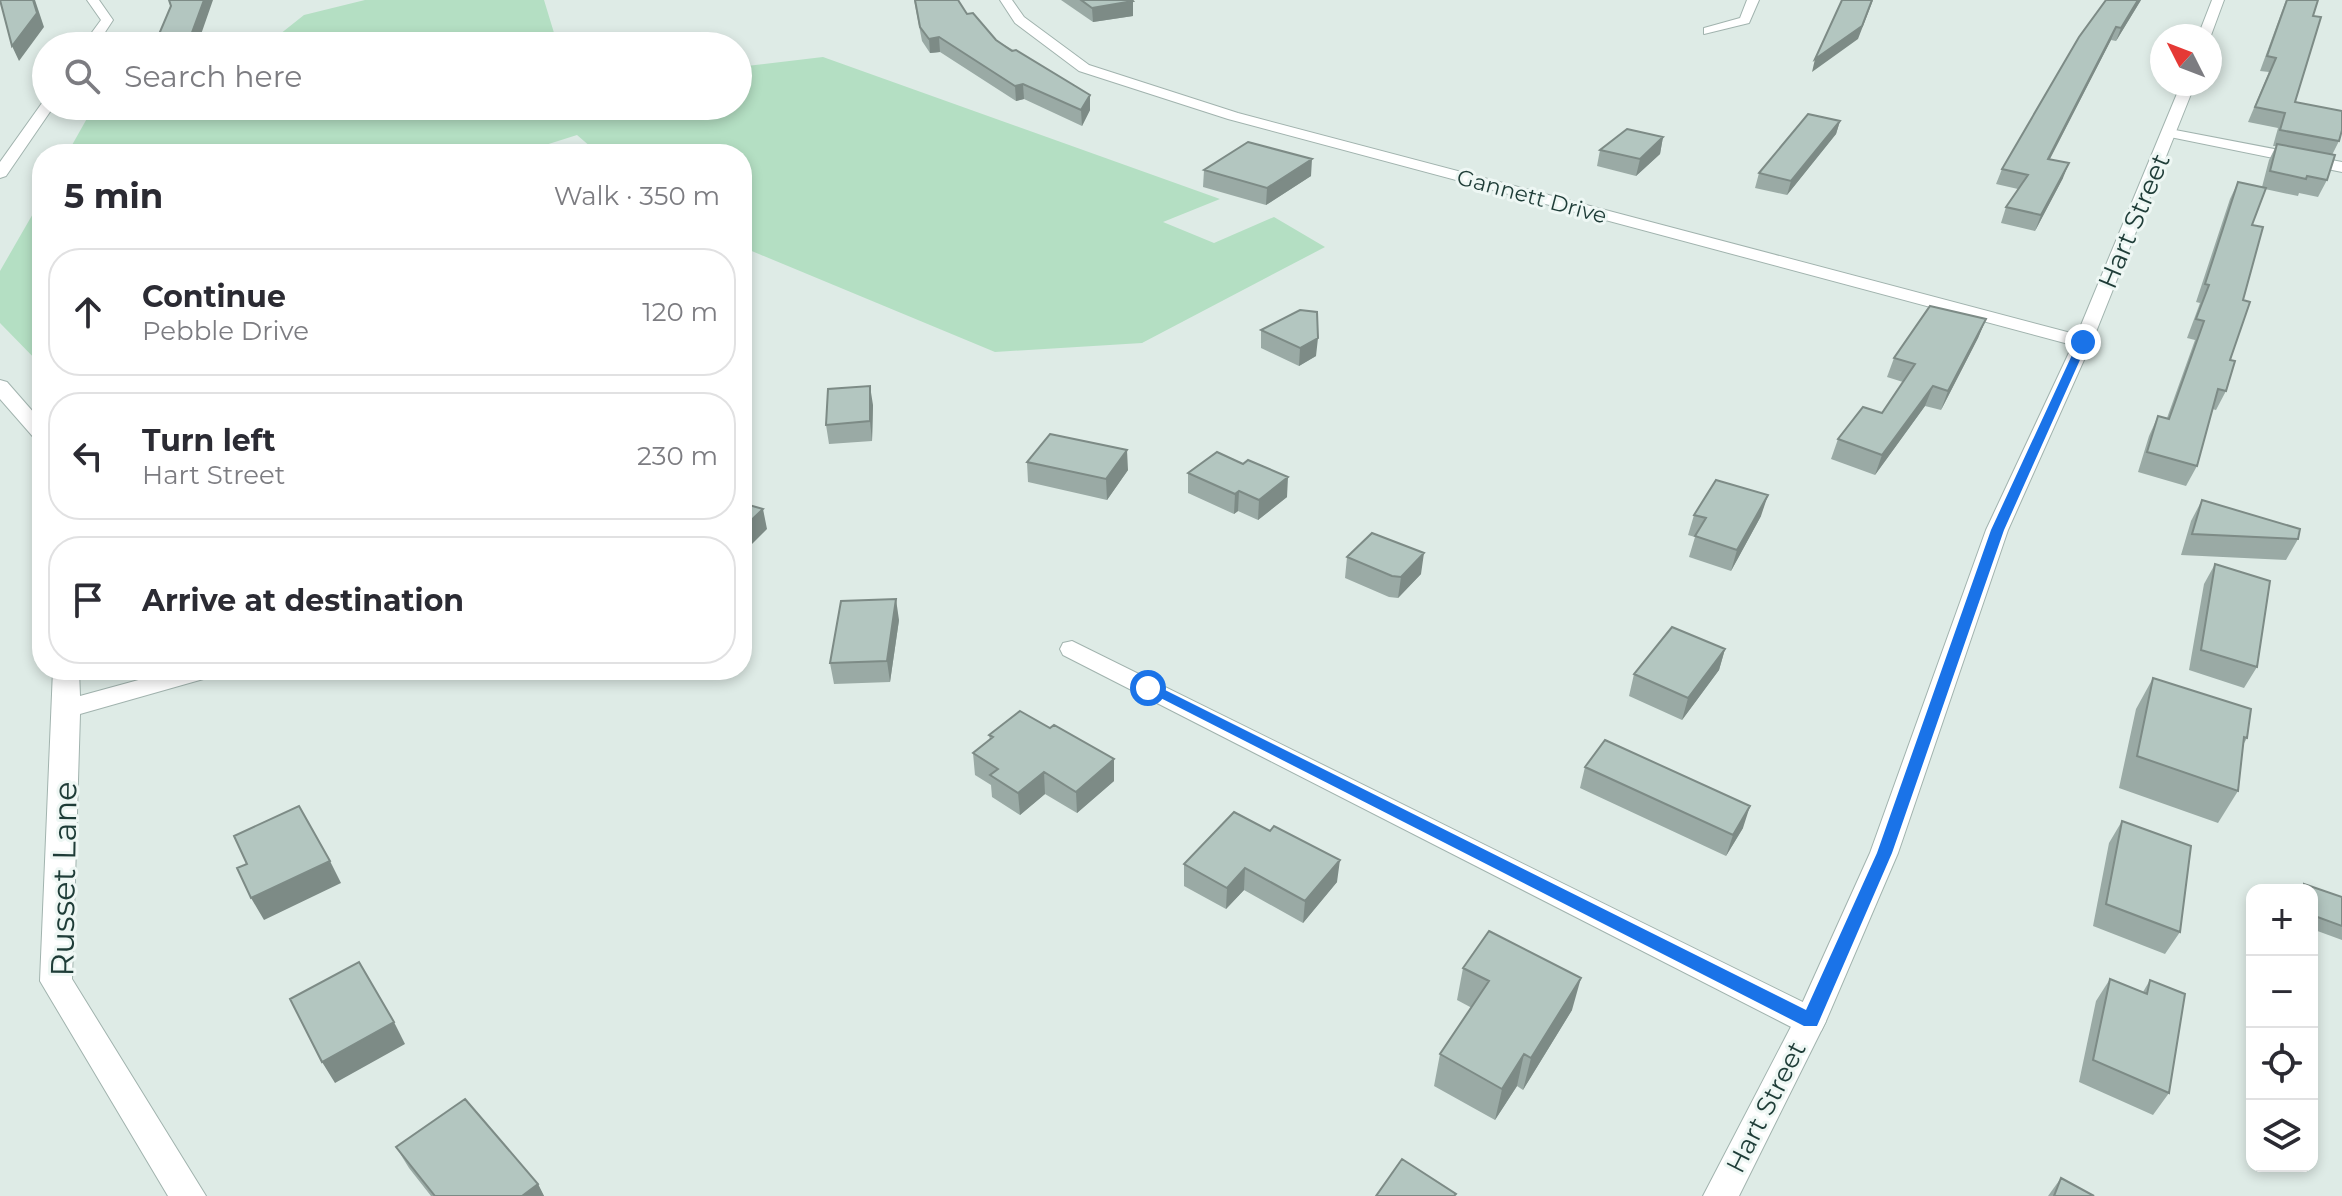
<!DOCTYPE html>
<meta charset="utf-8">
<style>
body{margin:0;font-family:Montserrat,sans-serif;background:#f2f2f3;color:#2b2b33}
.controls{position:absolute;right:24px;bottom:24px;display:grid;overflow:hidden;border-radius:16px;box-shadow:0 4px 12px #0003}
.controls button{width:72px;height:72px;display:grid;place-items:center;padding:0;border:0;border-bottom:2px solid #e1e1e2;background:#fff;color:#2b2b33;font:40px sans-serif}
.compass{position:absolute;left:2150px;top:24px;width:72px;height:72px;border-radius:50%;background:#fff;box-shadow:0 4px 12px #0003;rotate:312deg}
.stop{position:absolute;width:24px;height:24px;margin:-18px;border:6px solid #1a73e8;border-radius:50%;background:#fff}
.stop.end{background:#1a73e8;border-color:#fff;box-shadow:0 2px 8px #0008}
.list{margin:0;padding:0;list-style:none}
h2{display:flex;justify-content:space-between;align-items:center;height:104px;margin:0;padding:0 32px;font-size:34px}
h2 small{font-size:26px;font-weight:400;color:#7c7c81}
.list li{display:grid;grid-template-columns:52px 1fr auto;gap:24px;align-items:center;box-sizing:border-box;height:128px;margin:0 16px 16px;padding:0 16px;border:2px solid #e1e1e2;border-radius:32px}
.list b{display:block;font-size:30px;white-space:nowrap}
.list p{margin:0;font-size:26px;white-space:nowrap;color:#7c7c81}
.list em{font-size:26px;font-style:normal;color:#7c7c81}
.icon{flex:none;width:44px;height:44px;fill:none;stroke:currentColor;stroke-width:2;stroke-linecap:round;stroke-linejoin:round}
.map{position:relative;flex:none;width:2342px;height:1196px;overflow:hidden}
.search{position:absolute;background:#fff;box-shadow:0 4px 12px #0003;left:32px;top:32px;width:720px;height:88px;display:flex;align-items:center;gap:20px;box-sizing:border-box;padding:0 28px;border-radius:44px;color:#7c7c81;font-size:30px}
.panel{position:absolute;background:#fff;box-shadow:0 4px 12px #0003;left:32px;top:144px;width:720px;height:536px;border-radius:32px}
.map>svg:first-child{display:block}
</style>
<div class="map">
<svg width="2342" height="1196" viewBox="0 0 2342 1196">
<rect width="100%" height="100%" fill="#deebe6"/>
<path fill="#b4dfc3" d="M365 0H544L558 46H265L304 15Z
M823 57 1220 199 1163 222 1214 243 1274 217 1325 247 1142 343 995 352 742 247V154H599L577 135 517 154H67L94 106H738V67Z
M42 198V366L0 323V271Z"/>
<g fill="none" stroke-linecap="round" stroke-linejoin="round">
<defs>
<path id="minor" d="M87 0H99L113 20 96 46H82L101 20Z
M1000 0H1012L1024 17 1089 65 1238 113 2090 338 2092 342 2083 348 2076 346 1228 119 1079 71 1015 23Z
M1747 0H1759L1749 23 1704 34V28L1740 18Z
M46 102V106H54L6 176 0 178V162L42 103Z
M2170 129 2342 162V172L2165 136 2163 133Z
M0 380 7 382 42 422V441L35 439 0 399Z
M1072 641 1821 1011 1826 1021 1821 1031 1810 1035 1799 1031 1063 655 1060 649 1063 643Z
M53 670H79L80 696 175 670H218L214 676 80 714 72 979 206 1196H168L40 981Z"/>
<path id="tertiary" d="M2212 0H2224L2210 38 2198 36Z
M2181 84H2195L2092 342 2008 530 1898 853 1826 1021 1739 1196H1703L1796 1017 1870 853 1986 530 2074 342Z"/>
</defs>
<use href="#minor" stroke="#a1b3ae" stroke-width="2"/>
<use href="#tertiary" stroke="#a1b3ae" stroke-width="2"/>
<use href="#minor" fill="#fff" fill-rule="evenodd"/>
<use href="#tertiary" fill="#fff" fill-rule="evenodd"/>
</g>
<path fill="#9aaaa5" d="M914 0H958L967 14 996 40 1090 95V110L1082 126 1024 99 1016 101 940 52 930 53 922 41Z
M1061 0H1132L1133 16 1093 22Z
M2106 0H2141L2116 41 2111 40 2050 159 2063 178 2035 231 2001 223 2006 207 2018 189 1996 184 2002 169Z
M2286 0H2318L2313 16 2295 102 2339 141 2332 155 2327 180 2318 197 2299 193 2298 196 2265 189 2252 225 2243 300 2230 360 2226 391 2216 410 2212 409 2197 466 2186 486 2138 472 2149 436 2158 416 2167 418 2195 340 2187 338 2200 303 2196 302 2230 199 2238 182 2262 187 2269 160 2276 146H2273L2278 128 2248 122 2269 72 2260 71Z
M1840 121 1836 134 1787 195 1755 188 1759 173Z
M1663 137 1660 154 1636 176 1597 166 1600 150Z
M1204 170 1311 176 1266 205 1203 187Z
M1300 310 1316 356 1299 366 1261 348V330Z
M1986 319 1978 338 1941 410 1925 406 1875 475 1831 459 1838 439 1882 413 1903 382 1887 377 1894 358Z
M873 405 872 441 829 444 826 425Z
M1027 462 1128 470 1107 500 1028 482Z
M1188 473 1287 497 1258 520 1238 511 1234 514 1188 493Z
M2202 500 2298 539 2286 560 2181 555 2191 521Z
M1694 515 1761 516 1731 571 1689 557 1695 537 1688 535Z
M1347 557 1421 574 1398 598 1389 597 1345 578Z
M2215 564 2257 667 2244 688 2189 670 2204 584Z
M899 620 890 682 834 684 830 663Z
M1725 649 1719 670 1682 720 1629 696 1634 674Z
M2153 678 2247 738 2243 745 2238 791 2218 823 2119 788 2136 709Z
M989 735 1114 781 1077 813 1045 794 1020 815 992 797 991 785 975 775 973 753 990 740Z
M1585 767 1743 828 1726 856 1580 788Z
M1234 812 1337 882 1303 923 1244 890 1226 909 1184 886V864Z
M2122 821 2180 932 2165 954 2093 926 2109 843Z
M2304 884 2342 897V940L2312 929V890H2300Z
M1463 968 1572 1010 1523 1090 1517 1086 1495 1120 1434 1086 1440 1054 1472 1008 1457 1000Z
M2110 979 2143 992 2150 980 2169 1093 2153 1115 2079 1082 2096 1001Z
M396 1147 538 1184 544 1196H431L409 1168Z
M2061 1178 2094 1196H2048Z"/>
<path fill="#7d8b86" d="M33 0H35L44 27 19 61 12 46Z
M204 0H213L197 46H187Z
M1873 0 1858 39 1812 72 1815 59Z
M2138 0H2141L2116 41 2121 28Z
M1133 1V16L1093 22 1092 8Z
M2116 27 2111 40 2042 174 2048 159Z
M939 37 940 52 930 53 929 39Z
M1023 84 1024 99 1016 101 1015 86Z
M1090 95V110L1082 126 1081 110Z
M1840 121 1836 134 1787 195 1791 181Z
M1663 137 1660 154 1636 176 1640 159Z
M1312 159 1311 176 1266 205 1267 188Z
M2069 163 2063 178 2035 231 2041 215Z
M1986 319 1978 338 1941 410 1948 391Z
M1318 338 1316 356 1299 366 1300 348Z
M870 386 873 405 872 441 870 421Z
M1933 386 1925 406 1875 475 1882 455Z
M1127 450 1128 470 1107 500 1106 479Z
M1288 477 1287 497 1258 520 1259 500Z
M1239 491 1238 511 1234 514 1235 494Z
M1768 495 1761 516 1731 571 1737 550Z
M763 509 767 529 744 552 742 545V529Z
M1424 553 1421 574 1398 598 1401 577Z
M896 599 899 620 890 682 887 661Z
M1725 649 1719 670 1682 720 1688 698Z
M1114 759V781L1077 813 1076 792Z
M1044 772 1045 794 1020 815 1018 793Z
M1750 806 1743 828 1726 856 1733 835Z
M1340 860 1337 882 1303 923 1305 901Z
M330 861 341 883 264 920 251 898Z
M1245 868 1244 890 1226 909 1227 888Z
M1581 978 1572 1010 1523 1090 1531 1058Z
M394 1022 405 1044 335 1083 322 1062Z
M1524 1054 1517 1086 1495 1120 1502 1089Z
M538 1184 544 1196H522Z"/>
<path fill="#b3c6c0" stroke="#7d8b86" stroke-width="2" d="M0 0H33L37 13 12 46Z
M169 0H204L187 46H154L171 6Z
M915 0H958L967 14 973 13 996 40 1012 51 1016 50 1090 95 1081 110 1023 84 1015 86 939 37 929 39 920 27Z
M1081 0H1132L1133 1 1092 8Z
M1842 0H1872L1862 26 1815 59Z
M2106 0H2138L2121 28 2116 27 2048 159 2069 163 2041 215 2006 207 2028 175 2002 169 2079 37Z
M2287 0H2318L2313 16 2321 17 2295 102 2342 111V130L2339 141 2280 130 2285 113 2255 107 2276 58 2267 56Z
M1808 114 1840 121 1791 181 1759 173Z
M1627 129 1663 137 1640 159 1600 150Z
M1248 142 1312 159 1267 188 1204 170Z
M2277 144 2335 155 2327 180 2307 176 2306 179 2270 171Z
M2238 182 2266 188 2252 225 2263 227 2243 300 2250 302 2230 360 2235 361 2226 391 2218 389 2197 466 2147 452 2158 416 2169 419 2204 321 2196 319 2209 285 2205 284Z
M1930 306 1986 319 1948 391 1933 386 1882 455 1838 439 1863 407 1882 413 1915 364 1894 358Z
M1300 310 1317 312 1318 338 1300 348 1261 330Z
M870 386V421L826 425 828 389Z
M1050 434 1127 450 1106 479 1027 462Z
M1217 452 1243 464 1248 460 1288 477 1259 500 1239 491 1235 494 1188 473Z
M1716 480 1768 495 1737 550 1695 536 1706 518 1694 515Z
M2202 500 2300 529 2298 539 2192 534Z
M742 503 763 509 742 529Z
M1372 533 1424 553 1401 577 1392 576 1347 557Z
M2215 564 2270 581 2257 667 2201 650Z
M896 599 887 661 830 663 841 601Z
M1672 627 1725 649 1688 698 1634 674Z
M2153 678 2251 709 2247 738 2244 737 2238 791 2137 756Z
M1020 711 1050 728 1054 725 1114 759 1076 792 1044 772 1018 793 990 775 998 769 973 753 993 737 989 735Z
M1605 740 1750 806 1733 835 1585 767Z
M299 806 330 861 251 898 237 868 247 864 234 836Z
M1234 812 1270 831 1274 826 1340 860 1305 901 1245 868 1227 888 1184 864Z
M2122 821 2191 846 2180 932 2106 904Z
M2304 884 2342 897V926L2312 915V890H2304Z
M1489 931 1581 978 1531 1058 1524 1054 1502 1089 1440 1054 1489 981 1463 968Z
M359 962 394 1022 322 1062 290 999Z
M2110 979 2147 994 2150 980 2185 994 2169 1093 2093 1060Z
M465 1099 538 1184 522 1196H435L396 1147Z
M1402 1159 1456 1194 1454 1196H1376Z
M2061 1178 2094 1196H2054Z"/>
<path fill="#1a73e8" d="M2083 339 2088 342 2004 530 1892 853 1817 1026H1804L1141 688 1143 684H1153L1806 1010 1877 853 1991 530 2078 342Z"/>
<g text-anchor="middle" stroke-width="6" stroke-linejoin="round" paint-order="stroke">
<g font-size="22" fill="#1e3c37" stroke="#eef7f4">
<text transform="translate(1532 196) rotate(15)" y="8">Gannett Drive</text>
</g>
<g font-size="26" fill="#1e3c37" stroke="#eef7f4">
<text transform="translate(2134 221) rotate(-67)" y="9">Hart Street</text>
<text transform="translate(1766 1107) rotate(-63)" y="9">Hart Street</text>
</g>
<g font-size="32" fill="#1e3c37" stroke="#eef7f4">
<text transform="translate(64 879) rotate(-89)" y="11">Russet Lane</text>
</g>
</g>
</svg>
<div class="controls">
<button>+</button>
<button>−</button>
<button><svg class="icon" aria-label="locate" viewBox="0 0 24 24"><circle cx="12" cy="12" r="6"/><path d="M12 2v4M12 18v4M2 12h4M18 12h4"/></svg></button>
<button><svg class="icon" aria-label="layers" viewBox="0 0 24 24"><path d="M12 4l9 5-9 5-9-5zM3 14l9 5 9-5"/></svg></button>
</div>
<svg class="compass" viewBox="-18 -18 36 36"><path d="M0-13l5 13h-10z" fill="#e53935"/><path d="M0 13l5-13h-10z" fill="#7c7c81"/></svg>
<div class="stop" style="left:1148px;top:688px"></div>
<div class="stop end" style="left:2083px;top:342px"></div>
<div class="search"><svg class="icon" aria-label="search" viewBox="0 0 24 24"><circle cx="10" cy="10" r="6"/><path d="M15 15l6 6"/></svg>Search here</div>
<section class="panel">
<h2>5 min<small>Walk · 350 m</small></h2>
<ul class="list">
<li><svg class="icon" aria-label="ahead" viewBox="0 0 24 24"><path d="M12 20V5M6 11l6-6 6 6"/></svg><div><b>Continue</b><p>Pebble Drive</p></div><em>120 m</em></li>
<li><svg class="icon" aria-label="left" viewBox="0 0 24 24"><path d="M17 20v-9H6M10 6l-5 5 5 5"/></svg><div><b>Turn left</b><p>Hart Street</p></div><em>230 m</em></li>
<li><svg class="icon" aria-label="arrive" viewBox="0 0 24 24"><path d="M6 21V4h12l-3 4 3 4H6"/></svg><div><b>Arrive at destination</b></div></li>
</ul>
</section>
</div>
